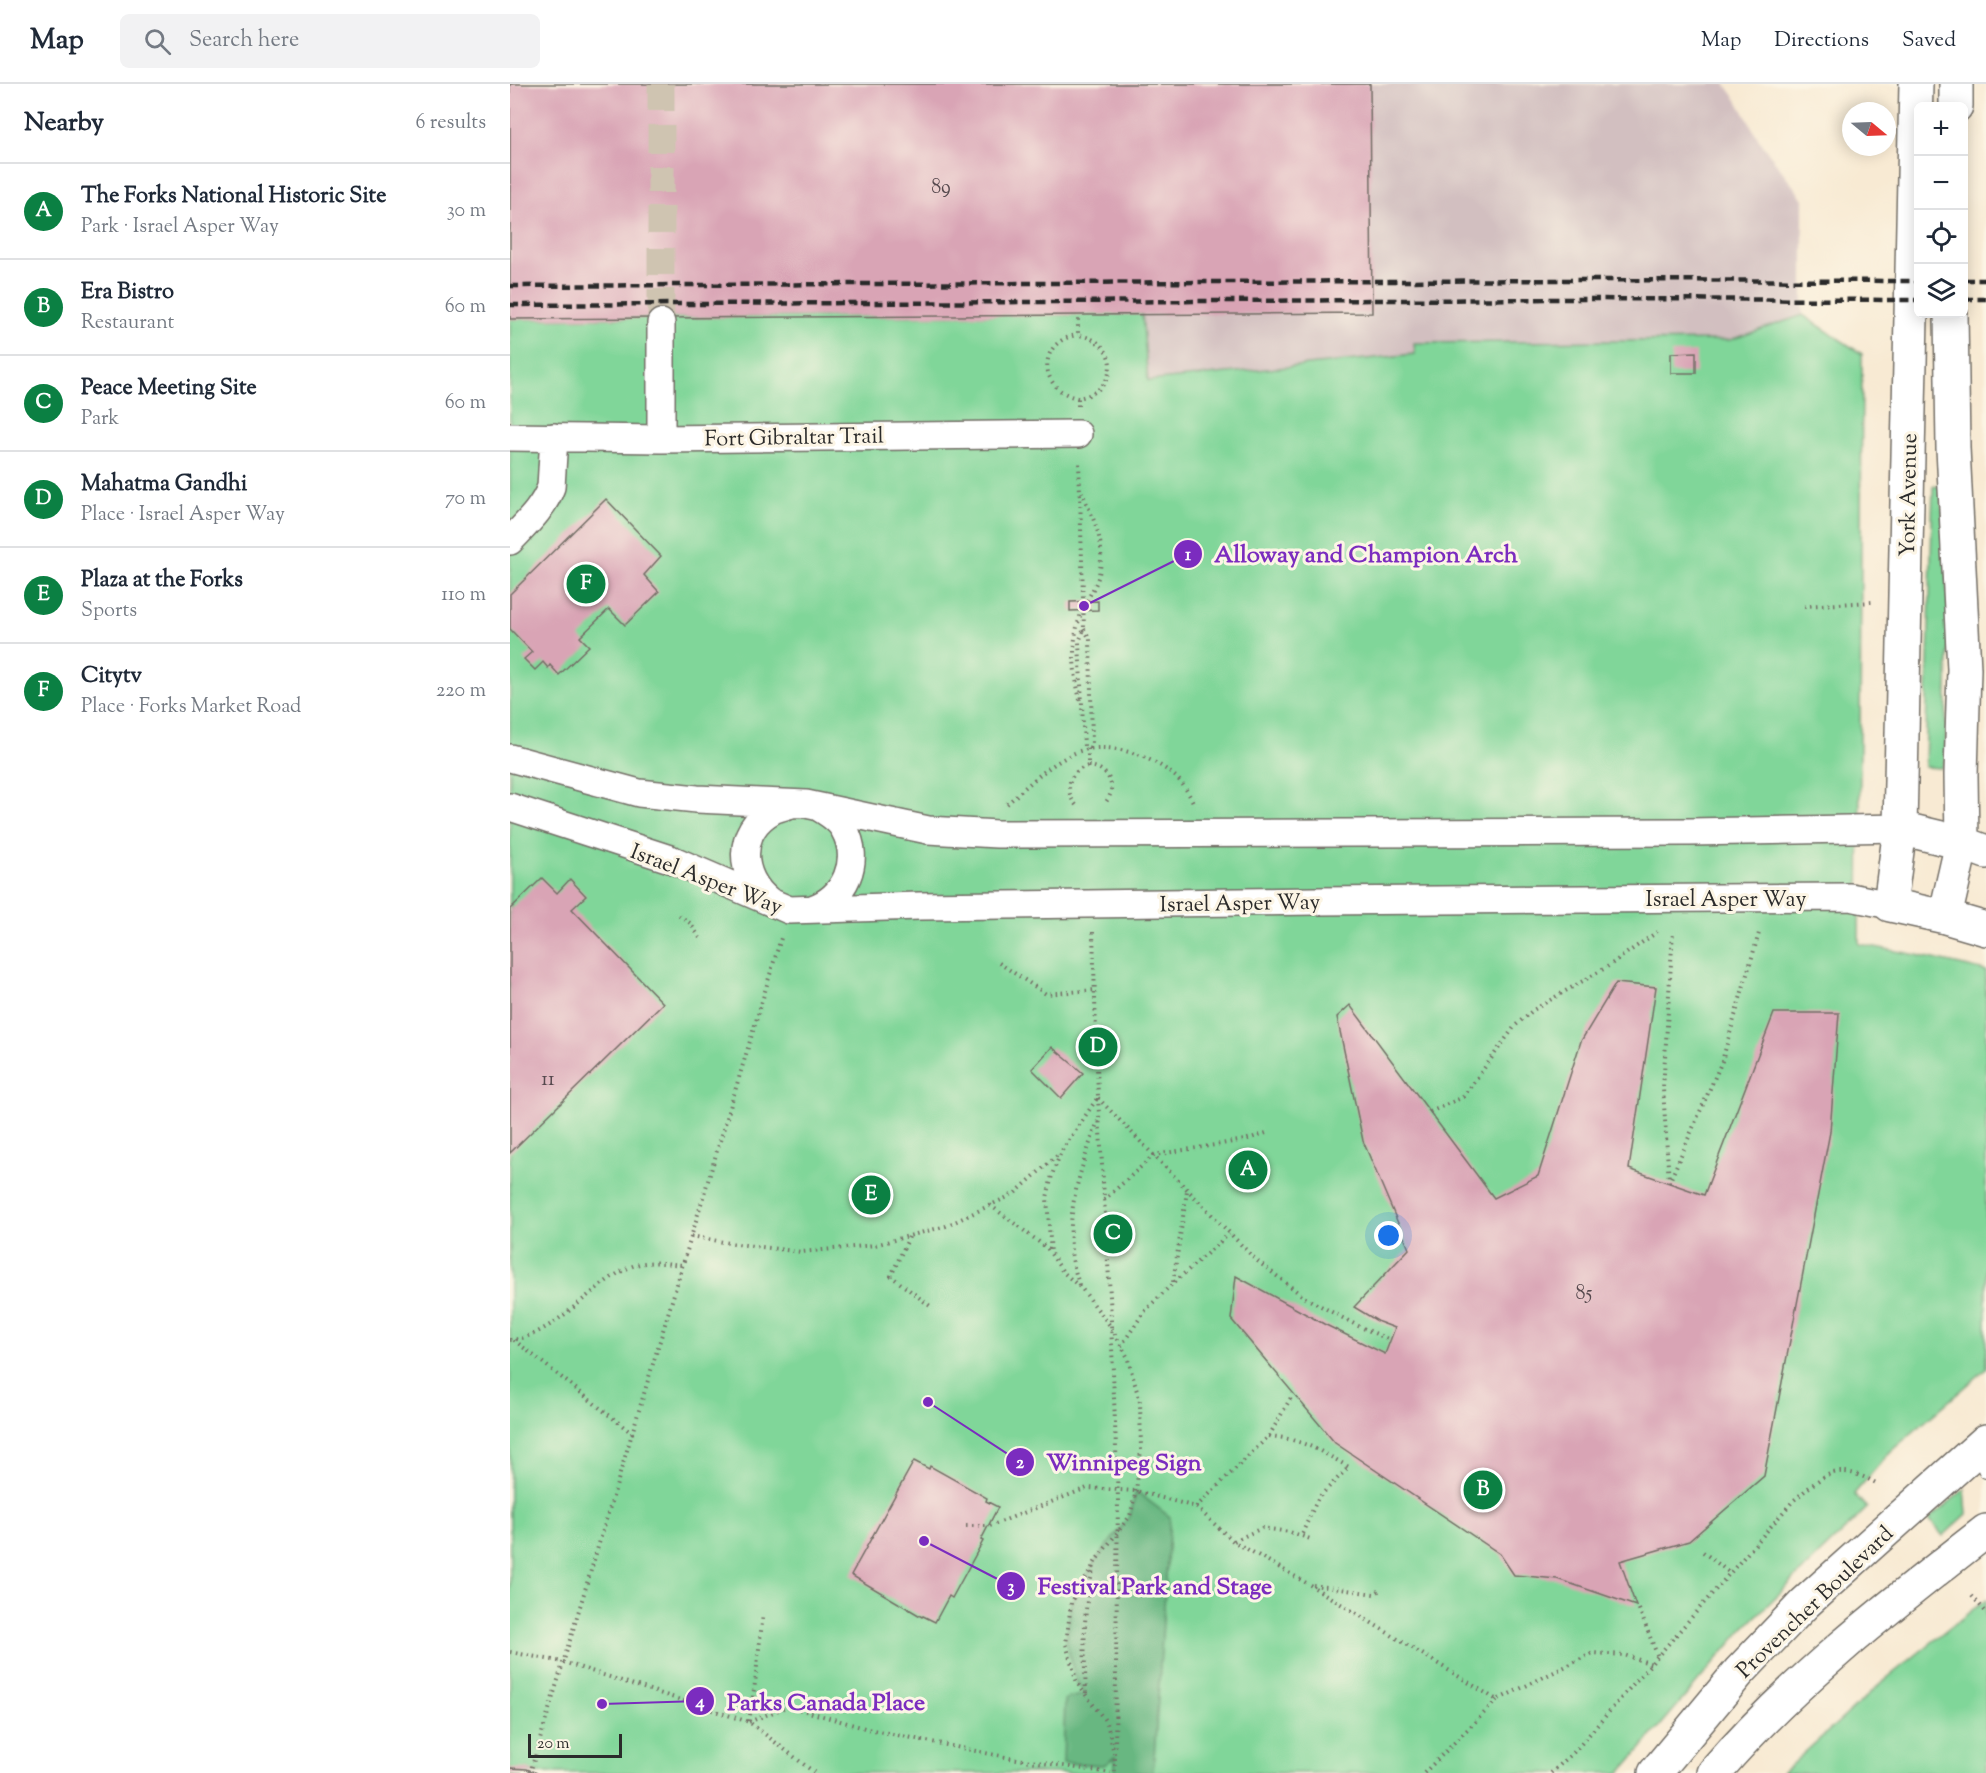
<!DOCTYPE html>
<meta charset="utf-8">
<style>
body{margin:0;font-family:"Sorts Mill Goudy",serif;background:#f2f2f3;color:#1f2937}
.controls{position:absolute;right:18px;top:18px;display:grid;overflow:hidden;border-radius:9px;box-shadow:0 3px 15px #0003}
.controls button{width:54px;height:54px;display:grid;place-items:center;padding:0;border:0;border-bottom:2px solid #e0e1e3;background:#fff;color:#1f2937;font:30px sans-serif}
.compass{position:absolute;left:1332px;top:18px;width:54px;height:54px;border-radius:50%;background:#fff;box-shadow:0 3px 15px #0003;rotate:109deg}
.scale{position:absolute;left:18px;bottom:15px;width:94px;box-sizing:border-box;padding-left:6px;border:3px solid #2b2b2b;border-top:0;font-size:16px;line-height:21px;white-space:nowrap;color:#2b2b2b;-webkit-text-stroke:4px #fcf5e5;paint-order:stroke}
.you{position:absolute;left:879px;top:1152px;width:21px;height:21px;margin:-15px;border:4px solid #fff;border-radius:50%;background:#1a73e8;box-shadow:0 0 0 9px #1a73e833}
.badge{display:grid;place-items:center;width:39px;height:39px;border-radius:50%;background:#0b8043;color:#fff;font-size:20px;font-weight:700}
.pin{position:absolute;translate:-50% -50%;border:3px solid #fff;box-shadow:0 2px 6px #0006}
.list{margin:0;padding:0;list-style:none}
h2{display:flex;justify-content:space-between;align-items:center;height:78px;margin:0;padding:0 24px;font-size:26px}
h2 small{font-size:20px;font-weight:400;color:#747a83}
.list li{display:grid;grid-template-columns:39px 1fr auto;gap:18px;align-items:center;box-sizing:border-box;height:96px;padding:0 24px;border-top:2px solid #e0e1e3}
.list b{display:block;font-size:22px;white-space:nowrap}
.list p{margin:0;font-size:20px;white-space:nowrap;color:#747a83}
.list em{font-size:20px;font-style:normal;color:#747a83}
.icon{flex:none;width:33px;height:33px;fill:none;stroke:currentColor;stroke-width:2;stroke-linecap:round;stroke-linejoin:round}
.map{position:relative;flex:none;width:1476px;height:1689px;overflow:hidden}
header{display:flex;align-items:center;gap:36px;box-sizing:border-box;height:84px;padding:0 30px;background:#fff;border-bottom:2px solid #e0e1e3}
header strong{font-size:28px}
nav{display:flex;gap:33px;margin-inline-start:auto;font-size:21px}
.search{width:420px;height:54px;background:#f2f2f3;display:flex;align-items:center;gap:15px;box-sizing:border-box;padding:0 21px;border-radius:9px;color:#747a83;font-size:22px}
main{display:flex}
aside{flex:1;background:#fff}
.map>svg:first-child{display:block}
</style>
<header>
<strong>Map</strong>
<div class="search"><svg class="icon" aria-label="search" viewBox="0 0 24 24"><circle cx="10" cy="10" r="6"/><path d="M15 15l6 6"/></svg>Search here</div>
<nav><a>Map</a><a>Directions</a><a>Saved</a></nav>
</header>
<main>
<aside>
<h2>Nearby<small>6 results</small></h2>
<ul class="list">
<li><span class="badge">A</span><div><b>The Forks National Historic Site</b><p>Park · Israel Asper Way</p></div><em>30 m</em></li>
<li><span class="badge">B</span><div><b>Era Bistro</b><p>Restaurant</p></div><em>60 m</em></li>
<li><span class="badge">C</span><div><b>Peace Meeting Site</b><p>Park</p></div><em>60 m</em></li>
<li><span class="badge">D</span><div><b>Mahatma Gandhi</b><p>Place · Israel Asper Way</p></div><em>70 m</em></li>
<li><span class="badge">E</span><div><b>Plaza at the Forks</b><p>Sports</p></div><em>110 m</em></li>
<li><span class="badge">F</span><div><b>Citytv</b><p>Place · Forks Market Road</p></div><em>220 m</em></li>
</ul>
</aside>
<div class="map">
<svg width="1476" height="1689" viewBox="0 0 1476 1689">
<rect width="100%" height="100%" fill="#fcf5e5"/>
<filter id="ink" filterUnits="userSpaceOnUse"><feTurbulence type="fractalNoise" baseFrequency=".0167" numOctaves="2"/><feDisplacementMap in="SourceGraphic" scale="12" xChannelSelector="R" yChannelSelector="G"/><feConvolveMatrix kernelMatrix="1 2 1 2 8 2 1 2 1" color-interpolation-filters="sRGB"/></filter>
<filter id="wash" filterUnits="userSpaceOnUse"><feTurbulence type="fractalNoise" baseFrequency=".008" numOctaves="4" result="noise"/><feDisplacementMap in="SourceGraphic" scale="24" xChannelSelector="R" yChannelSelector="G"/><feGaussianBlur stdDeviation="1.35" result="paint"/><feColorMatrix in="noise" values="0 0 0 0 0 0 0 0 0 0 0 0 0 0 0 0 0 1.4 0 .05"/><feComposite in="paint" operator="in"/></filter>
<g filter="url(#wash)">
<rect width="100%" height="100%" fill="#f8ead3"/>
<path fill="#d2bfc0" d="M0 0H1215L1227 16 1249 56 1293 115V231L1220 256 905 259V270L638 297 631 230Z"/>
<path fill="#80d699" stroke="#568062" stroke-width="1.5" d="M632 230 638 297 905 270 904 259 1220 256 1293 231 1352 270 1349 860 1407 871 1476 887V1285L1380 1368 1344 1410 1357 1424 1233 1545 1110 1689H0V235Z
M1423 402 1431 403 1439 537 1435 676 1432 684 1415 683Z
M1455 1405 1457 1430 1433 1452 1419 1435Z
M1476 1515V1689H1272L1377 1594Z"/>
<path fill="#68b781" stroke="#4a7156" stroke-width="1.5" d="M626 1407 660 1433 643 1689H605V1673L594 1681 553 1679 555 1615 575 1610 567 1599 556 1560 561 1519 587 1475 620 1432Z"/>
<g id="blocks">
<path fill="#d9a4b5" d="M0 0H860L862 229 0 235Z
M1186 268V289H1161V269Z
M96 415 151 472 134 491 149 508 115 541 99 525 70 553 79 562 49 591 40 581 38 584 33 578 25 586 14 575 22 568 0 545V510Z
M588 517V526L560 527V518Z
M32 794 47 809 60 795 76 812 62 825 153 919 0 1069V825Z
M1106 899 1146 903 1119 1085 1194 1111 1264 929H1329L1320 1048 1254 1392 1179 1457 1110 1477 1126 1522 1047 1495 1004 1491 990 1470 825 1359 721 1235 726 1192 814 1240 875 1270 885 1244 869 1238 844 1223 899 1165 853 1057 827 933 840 921 984 1114 1028 1092 1071 957Z
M542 963 573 989 551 1014 522 985Z
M404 1377 419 1385 420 1382 477 1414 476 1417 488 1423 471 1456 473 1457 442 1514 439 1512 425 1538 413 1532 412 1533 341 1491Z
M0 1684 17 1685 27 1689H0Z"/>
</g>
</g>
<g filter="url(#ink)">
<use href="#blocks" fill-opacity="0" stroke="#736e66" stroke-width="1.5"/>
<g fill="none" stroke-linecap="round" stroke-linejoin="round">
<path stroke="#cfc4b1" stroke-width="27" stroke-dasharray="27 14" stroke-linecap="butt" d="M151 0V239"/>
<defs>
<path id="service" d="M1467 1367 1476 1387"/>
<path id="minor" d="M0 353 151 355 568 350
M151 355V239
M0 457C16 440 33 425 41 403L44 353
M0 674 129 709 187 715 296 720 418 746 487 750 1180 748 1390 744
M0 723 163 776 279 826 410 822 806 817 1340 813 1380 821
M259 817C228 793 226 746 263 726 269 723 276 722 282 720
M302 825C335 814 352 777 334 745 329 735 319 730 310 724"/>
<path id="secondary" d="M1406 0 1390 744 1380 821 1435 833 1476 845
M1446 22V0
M1390 744 1452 759 1476 768
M1435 833 1452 759 1451 691 1454 585 1443 364 1441 230
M1145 1689 1229 1588 1295 1519 1476 1357
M1204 1689C1281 1598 1382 1520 1476 1447"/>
</defs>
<use href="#service" stroke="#736e66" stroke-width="16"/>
<use href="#minor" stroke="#736e66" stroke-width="30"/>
<use href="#secondary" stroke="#736e66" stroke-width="36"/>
<path stroke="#736e66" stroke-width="4" stroke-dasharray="1.5 4.5" stroke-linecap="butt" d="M568 314C527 306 527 256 568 251
M568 322V314C610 307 611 257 568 251V231
M1294 522 1362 518
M574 545 580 555 582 661 578 665
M570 616C563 585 560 555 573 525 582 504 590 500 591 474 593 452 580 428 572 408
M578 682C599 683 609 705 594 720
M497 720C518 701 540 679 567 668 599 656 642 672 666 693 674 701 679 710 684 720
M566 721C553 706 559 687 578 682V665L574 662 569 558 574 545 569 377
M169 831 180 839 190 854
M583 848 588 1013 551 1068 542 1091 537 1114 541 1170 553 1188 572 1205 601 1243 617 1272 630 1318 631 1366 626 1407 620 1432 587 1475 561 1519 556 1560 567 1599 597 1639 605 1673V1689
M489 879 536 910 585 906
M588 1014 600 1212 608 1415 605 1666
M588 1014 746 1176 794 1213 846 1241 880 1256
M920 1028 953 1013 1005 942 1023 926 1097 883 1147 848
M1159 1098 1153 1005 1163 847
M1159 1099 1212 977 1249 849
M594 1116 644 1071 735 1056 756 1049
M480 1121 537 1164 541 1169
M181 1152 219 1159 292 1168 365 1161 436 1142 504 1110 549 1070
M399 1153 381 1192 420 1222
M663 1198 677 1107
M569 1201C566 1189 561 1176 561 1164 558 1118 573 1078 588 1037
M0 1256C46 1253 85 1194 126 1181 141 1176 158 1180 173 1181
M4 1256 123 1350
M611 1262 634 1228 660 1202 719 1150
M759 1352C793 1355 810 1367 839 1383L808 1414 791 1452
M686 1423 759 1352 783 1310
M456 1442H480L577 1404 626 1407 686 1423 723 1457 800 1501 987 1616 1083 1569 1114 1571 1142 1580
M724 1457 752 1444 780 1448 803 1456
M1193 1468 1220 1489
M803 1501 864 1510 872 1505
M1462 1512 1476 1528
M1129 1525 1148 1573
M0 1568 53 1578 239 1638 305 1689
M576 1609C574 1566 572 1524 584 1483
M239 1637 245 1599 253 1530
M239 1638 278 1622 358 1645 500 1674 601 1689
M20 1689 271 854
M914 1689 987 1616
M1041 1689 1064 1668 1283 1417C1315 1390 1325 1377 1366 1399"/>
<use href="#service" stroke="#fff" stroke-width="14"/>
<use href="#minor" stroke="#fff" stroke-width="27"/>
<use href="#secondary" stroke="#fff" stroke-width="33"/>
<path stroke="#2b2b2b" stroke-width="4.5" stroke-dasharray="9 4.5" stroke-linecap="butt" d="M1454 196H1476
M0 202 1059 196 1408 197
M1454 215H1476
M0 221 1057 215 1408 216"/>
</g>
</g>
<g text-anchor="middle" stroke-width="6" stroke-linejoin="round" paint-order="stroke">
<g font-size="20" fill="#56494e">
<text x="431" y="109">89</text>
<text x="38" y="1001">11</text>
<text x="1074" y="1215">85</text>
</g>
<g font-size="22" fill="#2b2b2b" stroke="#fcf5e5">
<text transform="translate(284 352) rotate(-1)" y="8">Fort Gibraltar Trail</text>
<text transform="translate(1397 411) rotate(-89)" y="8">York Avenue</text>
<text transform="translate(197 794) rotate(21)" y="8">Israel Asper Way</text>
<text x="1216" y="822">Israel Asper Way</text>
<text transform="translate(730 818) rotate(-1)" y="8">Israel Asper Way</text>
<text transform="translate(1304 1517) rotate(-44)" y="8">Provencher Boulevard</text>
</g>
</g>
<path fill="none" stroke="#7b2cbf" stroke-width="2" d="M574 522L678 470M418 1318L510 1378M414 1457L501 1502M92 1620L190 1617"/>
<g fill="#7b2cbf" stroke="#fcf5e5" stroke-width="2">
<circle cx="574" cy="522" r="6"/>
<circle cx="418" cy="1318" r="6"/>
<circle cx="414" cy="1457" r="6"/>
<circle cx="92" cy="1620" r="6"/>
<circle cx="678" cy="470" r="15"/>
<circle cx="510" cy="1378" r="15"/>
<circle cx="501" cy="1502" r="15"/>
<circle cx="190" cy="1617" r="15"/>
</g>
<g font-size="18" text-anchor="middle" font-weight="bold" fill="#fff">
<text x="678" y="476">1</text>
<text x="510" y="1384">2</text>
<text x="501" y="1508">3</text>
<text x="190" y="1623">4</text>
</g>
<g font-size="24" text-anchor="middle" font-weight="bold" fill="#7b2cbf" stroke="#fcf5e5" stroke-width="6" stroke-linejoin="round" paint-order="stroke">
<text x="856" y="478">Alloway and Champion Arch</text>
<text x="614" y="1386">Winnipeg Sign</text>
<text x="645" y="1510">Festival Park and Stage</text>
<text x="316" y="1626">Parks Canada Place</text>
</g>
</svg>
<div class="controls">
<button>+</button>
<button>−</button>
<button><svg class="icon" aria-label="locate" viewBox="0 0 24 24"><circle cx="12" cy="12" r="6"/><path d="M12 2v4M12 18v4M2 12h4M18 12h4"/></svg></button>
<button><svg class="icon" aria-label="layers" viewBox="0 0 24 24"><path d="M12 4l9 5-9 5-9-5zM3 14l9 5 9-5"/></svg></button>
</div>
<svg class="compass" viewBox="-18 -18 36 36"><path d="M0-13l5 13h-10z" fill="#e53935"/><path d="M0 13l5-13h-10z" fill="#747a83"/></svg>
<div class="scale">20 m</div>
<div class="you"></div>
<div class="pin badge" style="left:738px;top:1086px">A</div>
<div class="pin badge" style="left:973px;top:1406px">B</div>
<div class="pin badge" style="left:603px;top:1150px">C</div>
<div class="pin badge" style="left:588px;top:963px">D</div>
<div class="pin badge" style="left:361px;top:1111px">E</div>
<div class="pin badge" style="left:76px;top:500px">F</div>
</div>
</main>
